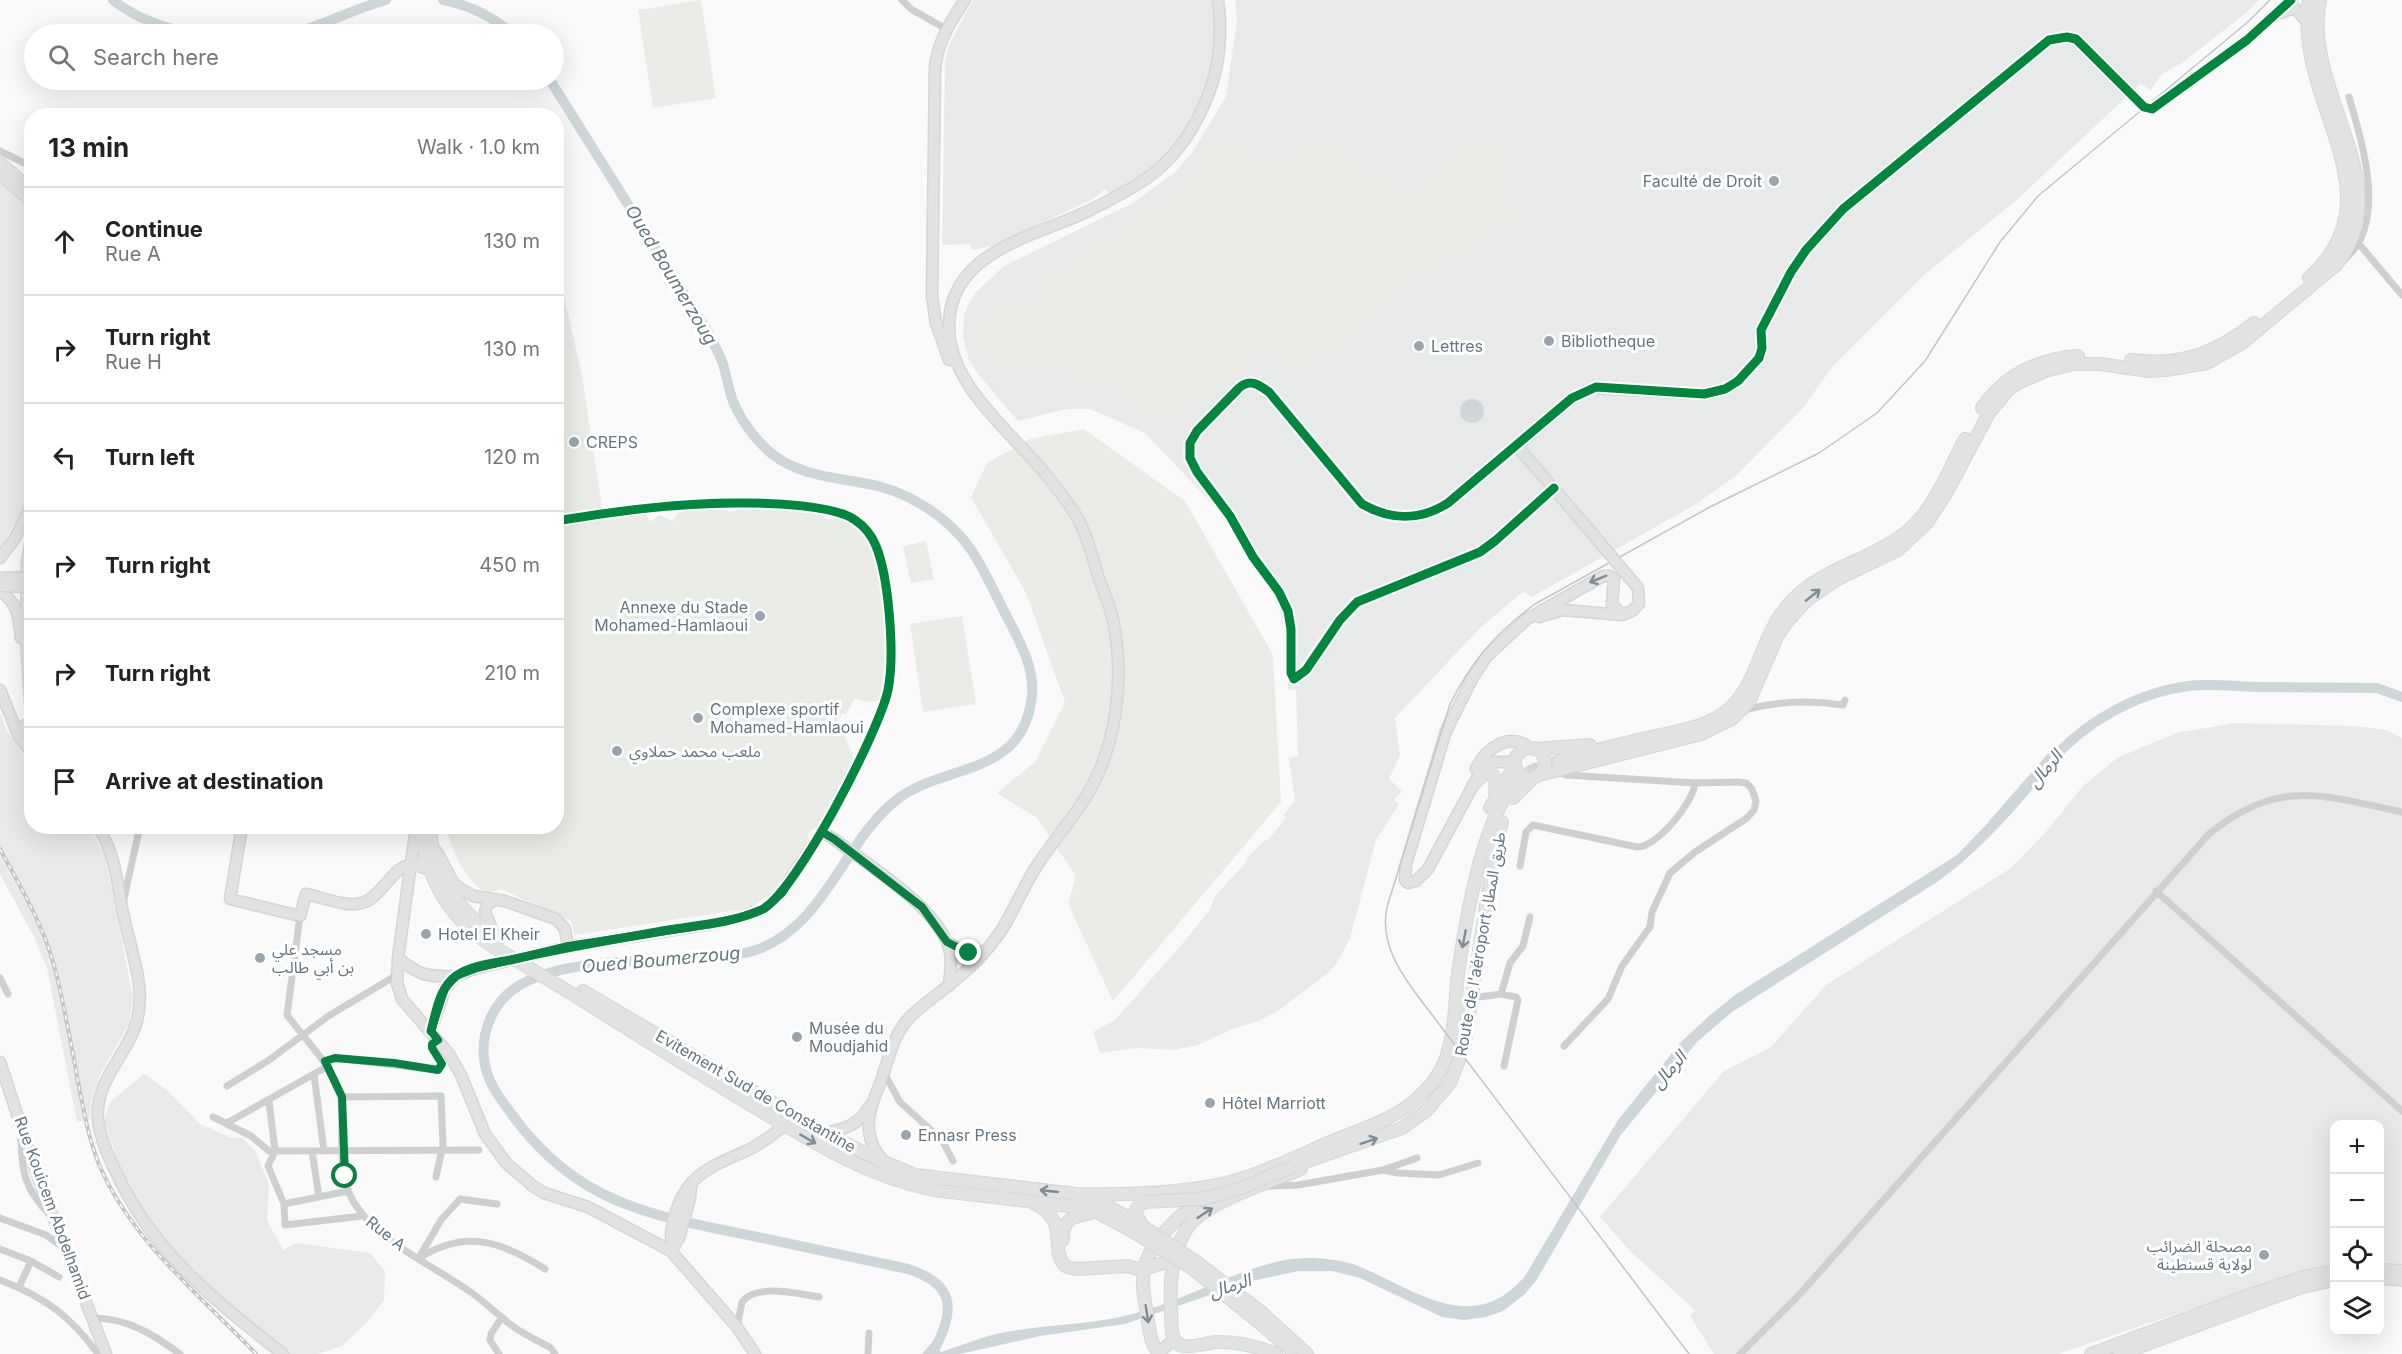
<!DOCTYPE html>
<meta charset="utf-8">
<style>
body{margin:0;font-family:Inter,"Noto Sans Arabic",sans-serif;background:#f6f6f6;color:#222}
.controls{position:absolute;right:18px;bottom:18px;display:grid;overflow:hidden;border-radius:12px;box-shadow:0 6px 24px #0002}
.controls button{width:54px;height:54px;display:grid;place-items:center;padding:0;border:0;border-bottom:2px solid #e0e0e0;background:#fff;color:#222;font:30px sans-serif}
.stop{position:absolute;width:18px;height:18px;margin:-14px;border:4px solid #0b8043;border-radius:50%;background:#fff}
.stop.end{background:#0b8043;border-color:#fff;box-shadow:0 2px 6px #0008}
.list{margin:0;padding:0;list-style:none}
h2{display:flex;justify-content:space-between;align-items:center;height:78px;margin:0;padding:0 24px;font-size:26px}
h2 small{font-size:20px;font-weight:400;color:#767676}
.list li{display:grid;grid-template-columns:39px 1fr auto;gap:18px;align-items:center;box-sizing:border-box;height:108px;padding:0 24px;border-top:2px solid #e0e0e0}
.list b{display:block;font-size:22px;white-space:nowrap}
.list p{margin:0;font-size:20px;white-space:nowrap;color:#767676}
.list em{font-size:20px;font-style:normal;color:#767676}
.icon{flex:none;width:33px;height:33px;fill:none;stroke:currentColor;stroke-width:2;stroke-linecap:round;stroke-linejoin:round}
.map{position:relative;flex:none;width:2402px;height:1354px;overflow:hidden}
.search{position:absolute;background:#fff;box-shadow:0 6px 24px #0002;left:24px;top:24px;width:540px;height:66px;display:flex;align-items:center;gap:15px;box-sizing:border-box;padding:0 21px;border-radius:33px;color:#767676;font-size:22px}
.panel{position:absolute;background:#fff;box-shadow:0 6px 24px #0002;left:24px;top:108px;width:540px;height:726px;border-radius:24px}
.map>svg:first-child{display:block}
</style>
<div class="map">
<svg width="2402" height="1354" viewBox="0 0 2402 1354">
<rect width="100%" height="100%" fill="#f9f9f9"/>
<path fill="#e8e9e9" d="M973 0H1213L1216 22 1214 63 1197 111 1173 148 1153 168 1111 195 1105 189 1093 199 992 246 972 250 970 244 942 245 945 62 949 45Z
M1235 0H2259L2246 13 2182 63 2162 74 2150 91 2141 83 2019 198 1923 276 1833 366 1802 409 1736 476 1696 504 1532 597 1524 592 1519 595 1480 628 1395 718 1400 755 1389 779 1402 791 1394 800 1399 804 1376 840 1350 938 1337 963 1328 973 1279 1010 1259 1021 1232 1029 1198 1045 1174 1050 1136 1048 1100 1053 1093 1032 1115 1020 1177 950 1210 910 1215 896 1247 861 1246 859 1265 840 1267 841 1286 818 1283 815 1295 801 1289 758 1298 756 1296 690 1288 689 1287 632 1275 597 1226 518 1145 433 1090 409H1067L1018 421 977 373 969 360 963 337 964 316 967 307 976 292 1004 266 1133 203 1175 172 1192 153 1226 96 1237 21Z
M0 180 32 210 31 494 0 549Z
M0 712 6 729 19 749 31 761 32 826 89 827 105 856 133 998 129 1024 100 1075 91 1101 90 1119 77 1122 47 968 34 937 0 874Z
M2236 723 2355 726 2386 730 2402 738V1266L2380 1264V1124H2334V1267L2303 1271 2058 1354H1714L1690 1316 1695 1310 1630 1251 1600 1217 1724 1071 1771 1047 1826 985 2011 868 2045 833 2082 787 2117 758 2176 733Z
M144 1074 168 1091 200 1124 229 1137 243 1138 256 1152 269 1184 267 1220 283 1250 296 1243 370 1253 385 1271 384 1300 367 1322 342 1346 318 1354H285L203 1289 133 1207 104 1121 110 1102Z"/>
<path fill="#e8ebe6" d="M701 0 716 98 653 108 638 10Z
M1330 129 1361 164 1413 190 1468 136 1506 146 1516 222 1403 287 1301 379 1266 353 1201 402 1157 429 1125 397 1059 375 1001 379 979 351 978 310 1024 306 1049 273 1159 204 1223 132 1266 163Z
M557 265 582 376 602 507 596 509 600 520 646 513 650 522 660 515 672 521 681 510 725 507 728 511 734 512 738 507 749 505 820 512 826 519C842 519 857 519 868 533 881 548 896 686 881 699 873 705 863 700 855 698L846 714 842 713 838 722 853 754 850 774 825 823 809 832 807 845 779 889 750 908 575 935 571 921 501 889 488 893C464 882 453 850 445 827L556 826Z
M1084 429 1185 501 1273 655 1281 802 1113 1001 1068 904 1076 876 1037 818 997 793 1035 762 1065 702 1026 593 971 497 987 463 1030 439Z
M926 541 934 579 911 583 903 546Z
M962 616 976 704 923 712 910 624Z"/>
<path fill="#ced6d9" d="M1460 411a12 12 0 1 1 24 0a12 12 0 1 1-24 0Z
M2051 750 2059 757C2021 803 1986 847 1937 882L1732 1012 1697 1042 1620 1136 1536 1281 1525 1294 1503 1311 1486 1317 1464 1320 1442 1317 1360 1278 1332 1271H1299L1251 1281 1125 1324 1040 1336 960 1354H922L935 1339 941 1343 938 1349 941 1352C963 1345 983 1336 1006 1332 1049 1324 1094 1325 1136 1313 1194 1298 1257 1255 1317 1258 1330 1259 1346 1261 1358 1266 1415 1289 1473 1338 1525 1276L1618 1120 1680 1043 1710 1015 1735 995 1957 855 1984 827Z"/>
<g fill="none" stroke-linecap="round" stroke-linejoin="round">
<path stroke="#ced6d9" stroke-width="10" d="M113 0C136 19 164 28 193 34
M443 0C470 5 493 17 513 34
M290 34C323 26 353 9 386 0
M550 80 708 332C713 342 719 353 723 364 727 377 729 393 735 406 743 423 757 442 772 454 799 475 831 477 863 483 905 489 948 516 972 551 983 568 992 587 1001 605 1014 632 1035 663 1032 695 1024 779 943 762 895 801 842 844 824 929 753 951 737 956 718 956 701 958 649 961 564 959 520 985 494 1000 481 1030 484 1059 487 1084 502 1101 516 1120 581 1206 655 1216 753 1236 805 1247 856 1258 908 1269 959 1285 954 1314 932 1354
M2047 765C2082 724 2134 693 2189 686 2212 683 2238 687 2262 687 2300 687 2339 688 2377 688L2402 697"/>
<path stroke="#d4d8dc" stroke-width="12" stroke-dasharray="12 6" stroke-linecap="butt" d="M1514 784 1532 770 1559 761"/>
<defs>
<path id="secondary" d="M2280 13 2295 8 2307 22
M949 360 936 323 932 296 935 68C938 41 950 22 965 0
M1591 532 1517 446 1572 398 1592 388 1704 394 1725 389 1738 381 1759 358 1762 348 1761 330 1791 272 1806 250 1843 209 2049 40 2067 37 2076 39 2144 107 2152 109 2247 40 2291 0
M1539 617 1563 610 1622 615 1632 611 1639 604 1638 588
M1515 762H1493L1483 767 1428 869 1416 881 1408 883 1405 880 1406 864 1446 731 1473 677 1487 656 1527 619 1603 576H1610L1614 579 1612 604 1622 615
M1476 769C1485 749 1509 731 1530 748
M242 826 230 899 300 916 306 894C323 897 348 909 365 902 382 895 395 864 412 865 417 865 424 868 430 870
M416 826 398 958 397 983 402 999 449 1054 461 1075 485 1134 507 1164 533 1186 544 1193 588 1207 671 1251 737 1327 755 1354
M437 852 453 882 462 890 473 896 505 901 556 919 565 929 568 947
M495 937 485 912 487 905 496 899
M947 942C960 950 969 954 984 951
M398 958C419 976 429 977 456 976
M431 1031 445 988 456 976 477 968 568 947 711 924 737 918 764 909 781 893 822 832 834 839C868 865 934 905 948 945 953 958 950 972 949 986
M0 1062 37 1175 106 1354
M824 1133C843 1130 859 1125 869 1107
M884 1162C876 1152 870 1143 869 1130 867 1111 877 1093 883 1075 890 1054 894 1034 910 1017 922 1005 936 996 949 985 967 971 986 953 999 934 1014 912 1023 886 1038 864 1052 843 1070 822 1084 800 1117 748 1125 680 1113 620 1110 606 1104 592 1099 579 1092 556 1087 533 1074 512 1066 500 1057 488 1048 477 1013 433 947 385 949 324 951 252 1032 237 1084 213 1105 203 1128 191 1147 178 1174 159 1191 135 1204 105 1219 72 1223 36 1218 0
M673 1245C669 1236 672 1228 674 1218 687 1170 714 1167 754 1147 765 1141 775 1133 785 1125
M671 1250 679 1238 690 1198 691 1185
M1158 1354 1174 1339"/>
<path id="primary" d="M32 533 27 562 26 637 32 733
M0 558 15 538 32 504
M0 592C18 601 19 620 21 638
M0 690 19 737 26 746
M25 725 32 750
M97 826C103 835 108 845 111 855 118 875 119 897 124 917 130 948 145 984 138 1016 131 1053 94 1079 98 1120 100 1138 108 1156 116 1172 151 1250 216 1302 283 1354"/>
<path id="highway" d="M2309 0C2293 103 2402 194 2309 278
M0 163 32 191
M0 174 32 201
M2131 360C2181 366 2215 354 2254 323
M1982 408C2005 374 2038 359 2078 356
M1515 763a15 15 0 1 1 30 0a15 15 0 1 1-30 0Z
M1534 749 1590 745
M1559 761C1589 751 1620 744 1651 737 1674 732 1701 728 1721 715 1759 690 1758 639 1788 605 1819 569 1863 563 1900 537 1933 514 1947 473 1965 439
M1539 775 1701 734 1732 719 1749 702 1777 637 1786 623 1807 600 1836 580 1898 550 1927 523 1948 490 1989 413 2009 389 2018 383 2045 371 2073 364H2100L2149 371 2166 370 2207 363 2242 343 2336 265C2402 186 2301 90 2320 0
M1474 784 1485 773H1491L1496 779 1495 793
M1513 798 1534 777
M1490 808 1515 765
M420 826C426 878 450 920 494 947
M430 826C432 875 460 912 498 940
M583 991 824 1133 884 1162 915 1175 1076 1194 1104 1204 1141 1225
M579 998C634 1033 690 1068 746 1102 806 1138 864 1176 934 1190L1077 1207 1097 1212 1134 1232
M1294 1166 1402 1128 1427 1110 1450 1083 1464 1048 1494 854 1502 822
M1076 1194C1121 1195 1168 1194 1212 1186 1255 1178 1295 1157 1335 1140 1360 1130 1388 1121 1409 1105 1425 1093 1441 1075 1447 1055 1455 1029 1455 1002 1458 974 1465 923 1481 825 1514 784
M1033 1203C1074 1222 1046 1251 1067 1267L1076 1269 1128 1266 1141 1270 1175 1259
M1141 1224 1135 1212 1139 1205 1146 1202
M1063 1240C1062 1219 1073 1216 1091 1213
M2380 1270 2402 1271
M2380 1278 2402 1280
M1261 1312 1307 1354
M1255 1319 1290 1349
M1160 1354C1149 1344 1150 1329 1147 1316 1146 1304 1142 1291 1143 1279 1144 1242 1179 1219 1203 1195
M1276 1354C1256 1346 1237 1341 1216 1342 1206 1343 1193 1348 1183 1346 1176 1344 1173 1338 1172 1332 1171 1315 1170 1298 1171 1281 1173 1261 1179 1236 1193 1221 1216 1199 1271 1182 1301 1169
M2091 1354 2247 1296 2304 1277 2334 1271
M2120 1354 2274 1297 2303 1287 2334 1280"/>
</defs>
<use href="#secondary" stroke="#d5d6d7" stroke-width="13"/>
<use href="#primary" stroke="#d5d6d7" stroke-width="13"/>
<use href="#highway" stroke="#d5d6d6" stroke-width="14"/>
<path stroke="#cecfd0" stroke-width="7" d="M902 0 911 9 946 29
M0 151 32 167
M2359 244 2402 295
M2341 262C2389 228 2363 145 2349 97
M1517 446 1442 507 1427 513 1403 517 1380 513 1362 504 1269 392C1259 385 1250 378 1239 388L1197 431 1190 443V458L1197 472 1230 516 1253 557 1279 592 1288 611 1291 629V673L1294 679 1306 670 1340 620 1357 602 1480 552 1495 541 1554 488
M556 521C639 507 727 496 811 508 825 510 842 511 854 519 876 534 880 559 885 583 890 617 896 658 887 692 882 714 870 734 860 755 847 781 835 806 822 832
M1744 710C1777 701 1809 700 1843 705L1845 700
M1559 772 1566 775 1695 783 1738 782 1746 783 1752 789 1756 801 1754 810 1747 818 1695 852 1670 873 1652 912 1650 927 1622 966 1608 999 1564 1046
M1520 866 1526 832 1533 825 1637 847C1656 848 1694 802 1695 783
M2156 891 2402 1111
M123 903 140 826
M300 916 287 1015C307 1042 331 1064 342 1097 342 1122 339 1171 349 1193 369 1238 433 1265 472 1293 486 1303 498 1315 511 1325 523 1334 538 1341 551 1348L555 1354
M0 978 8 994
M1501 994 1510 963 1523 946 1530 917
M1472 998 1501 994 1516 997 1518 1000 1504 1066
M325 1061 335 1058 438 1070 442 1063 432 1046 438 1040
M884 1073 900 1102 942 1140 953 1161
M314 1074 324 1151
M227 1086 269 1060 330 1015 397 975
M342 1097 441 1096 443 1145 436 1177
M269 1101 275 1151 479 1150
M213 1117 251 1136 269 1151H275L268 1166 284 1204 285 1225 362 1216
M227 1123 328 1066
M21 1134C21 1169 24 1190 51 1216
M312 1151 319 1197
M1383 1170 1417 1158
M1268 1186 1298 1185 1383 1170 1398 1173 1439 1175 1478 1163
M284 1204 348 1191
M0 1218 46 1235 65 1249
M0 1249 31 1261 59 1277
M420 1256 441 1220 460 1199 497 1204
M419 1258C466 1229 501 1241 545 1269
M0 1280C44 1297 70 1315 98 1354
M19 1287 31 1261
M93 1318C127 1318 153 1334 180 1354
M737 1327 742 1302C757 1283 798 1294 819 1297
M499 1354 490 1340 491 1334 502 1317
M868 1354 869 1333
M1740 1354 1799 1295 2209 834C2278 778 2322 795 2402 812"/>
<use href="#secondary" stroke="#e1e2e2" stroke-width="10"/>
<use href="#primary" stroke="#e1e2e2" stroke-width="10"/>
<use href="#highway" stroke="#e1e2e2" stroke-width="12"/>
<path stroke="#c3c5c6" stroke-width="1.5" d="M1689 1354 1442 1028C1416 992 1377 954 1387 907L1450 704C1472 660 1496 633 1535 604L1708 508 1819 453 1877 413 1925 361 2000 242 2038 196 2249 21 2270 0"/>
<defs>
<path id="rail" d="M0 849C22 890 47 931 57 977 66 1015 73 1054 80 1092 85 1117 90 1143 100 1167 134 1243 200 1295 256 1354"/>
</defs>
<use href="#rail" stroke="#c3c5c6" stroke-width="4"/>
<use href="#rail" stroke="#fff" stroke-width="1.5" stroke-dasharray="4.5" stroke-linecap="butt"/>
<defs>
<path id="secondary-bridge" d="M1591 532 1638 588"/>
<path id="primary-bridge" d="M0 578 32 577
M0 586 32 587"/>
<path id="highway-bridge" d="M494 947 579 998
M1146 1202 1202 1199 1239 1189 1294 1166
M1141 1225 1198 1263 1261 1312
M1134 1232 1193 1269 1255 1319"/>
</defs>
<use href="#secondary-bridge" stroke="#d5d6d7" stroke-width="13" stroke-linecap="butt"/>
<use href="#primary-bridge" stroke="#d5d6d7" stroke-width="13" stroke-linecap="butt"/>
<use href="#highway-bridge" stroke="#d5d6d6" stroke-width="14" stroke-linecap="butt"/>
<use href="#secondary-bridge" stroke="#e1e2e2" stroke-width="10"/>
<use href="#primary-bridge" stroke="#e1e2e2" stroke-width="10"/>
<use href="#highway-bridge" stroke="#e1e2e2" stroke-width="12"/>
<defs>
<path id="cycleway" d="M1554 488 1495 541 1480 552 1357 602 1340 620 1306 670 1294 679 1291 673V629L1288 611 1279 592 1253 557 1230 516 1197 472 1190 458V443L1197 431 1239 388C1250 378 1259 385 1269 392L1362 504C1390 520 1420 521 1448 503L1572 398 1596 387 1704 394 1725 389 1738 381 1759 358 1762 348 1761 330 1791 272 1806 250 1843 209 2049 40 2067 37 2076 39 2144 107 2152 109 2247 40 2291 0
M431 1031C436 1013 439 988 456 976 471 965 496 963 515 959 566 947 617 939 668 930 699 925 732 923 761 910 796 894 880 729 888 690 895 655 889 578 876 546 872 536 864 526 855 520 834 505 772 503 746 503 683 502 618 511 556 521"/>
</defs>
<use href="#cycleway" stroke="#fff" stroke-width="13"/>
<use href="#cycleway" stroke="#00873e" stroke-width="9"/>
</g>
<defs><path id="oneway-shaft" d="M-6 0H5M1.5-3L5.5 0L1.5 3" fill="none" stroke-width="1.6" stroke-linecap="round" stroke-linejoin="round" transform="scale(1.5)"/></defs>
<g stroke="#7e8c96">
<use href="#oneway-shaft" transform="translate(1598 579) rotate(158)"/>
<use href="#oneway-shaft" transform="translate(1813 595) rotate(-39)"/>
<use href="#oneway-shaft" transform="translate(1464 939) rotate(101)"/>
<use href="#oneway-shaft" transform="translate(808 1139) rotate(30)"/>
<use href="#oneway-shaft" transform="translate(1369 1141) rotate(-19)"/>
<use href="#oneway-shaft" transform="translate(1049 1191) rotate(-174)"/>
<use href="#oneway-shaft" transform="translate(1205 1213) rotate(-34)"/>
<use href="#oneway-shaft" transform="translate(1147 1314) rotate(81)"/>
</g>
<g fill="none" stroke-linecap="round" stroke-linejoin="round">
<path stroke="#0b8043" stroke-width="8" d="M345 1176 342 1097 325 1061 335 1058 394 1063 438 1070 442 1064 432 1048V1044L438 1040 431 1031 445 988 456 976 477 968 568 946 711 924 738 918 764 909 782 893 822 832 834 839 922 907 947 942 969 953"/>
</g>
<g fill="#99a4ac" stroke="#fff" stroke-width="2">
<circle cx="1774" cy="181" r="6"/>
<circle cx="1549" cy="341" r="6"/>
<circle cx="1419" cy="346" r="6"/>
<circle cx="574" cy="442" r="6"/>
<circle cx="760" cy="616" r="6"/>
<circle cx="698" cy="718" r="6"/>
<circle cx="617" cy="751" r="6"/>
<circle cx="426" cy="934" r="6"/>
<circle cx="260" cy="958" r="6"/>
<circle cx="797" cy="1037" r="6"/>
<circle cx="1210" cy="1103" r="6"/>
<circle cx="906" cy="1135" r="6"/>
<circle cx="2264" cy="1255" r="6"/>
</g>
<g text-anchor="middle" stroke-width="6" stroke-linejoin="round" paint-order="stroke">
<g font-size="16" fill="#657683" stroke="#fff" text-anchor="start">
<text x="1762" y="187" text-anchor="end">Faculté de Droit</text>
<text x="1561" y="347">Bibliotheque</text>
<text x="1431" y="352">Lettres</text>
<text x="586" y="448">CREPS</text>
<text x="748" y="613" text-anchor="end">Annexe du Stade<tspan x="748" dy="18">Mohamed-Hamlaoui</tspan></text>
<text x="710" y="715">Complexe sportif<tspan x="710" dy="18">Mohamed-Hamlaoui</tspan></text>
<text x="629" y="757">ملعب محمد حملاوي</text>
<text x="438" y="940">Hotel El Kheir</text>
<text x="272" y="955">مسجد علي<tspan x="272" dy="18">بن أبي طالب</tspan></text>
<text x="809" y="1034">Musée du<tspan x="809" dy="18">Moudjahid</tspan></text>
<text x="1222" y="1109">Hôtel Marriott</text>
<text x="918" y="1141">Ennasr Press</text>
<text x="2252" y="1252" text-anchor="end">مصحلة الضرائب<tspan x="2252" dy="18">لولاية قسنطينة</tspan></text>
</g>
<g font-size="16" fill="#657683" stroke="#fff">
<text transform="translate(1480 944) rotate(-80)" y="6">Route de l'aéroport طريق المطار</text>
<text transform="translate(756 1091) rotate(30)" y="6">Evitement Sud de Constantine</text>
<text transform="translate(53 1208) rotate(70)" y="6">Rue Kouicem Abdelhamid</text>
<text transform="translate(386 1233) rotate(38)" y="6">Rue A</text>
</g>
<g font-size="18" font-style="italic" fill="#60757c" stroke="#fff">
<text transform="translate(671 275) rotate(59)" y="6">Oued Boumerzoug</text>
<text transform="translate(2045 769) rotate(-50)" y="6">الرمال</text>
<text transform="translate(661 960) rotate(-5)" y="6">Oued Boumerzoug</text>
<text transform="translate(1669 1070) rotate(-49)" y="6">الرمال</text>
<text transform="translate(1230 1286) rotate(-18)" y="6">الرمال</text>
</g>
</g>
</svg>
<div class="controls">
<button>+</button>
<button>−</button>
<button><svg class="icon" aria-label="locate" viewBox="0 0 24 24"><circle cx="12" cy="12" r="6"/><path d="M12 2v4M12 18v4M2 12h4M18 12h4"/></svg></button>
<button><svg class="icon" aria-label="layers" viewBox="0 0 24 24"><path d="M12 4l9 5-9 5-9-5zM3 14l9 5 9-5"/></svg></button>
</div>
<div class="stop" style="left:345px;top:1176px"></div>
<div class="stop end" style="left:969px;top:953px"></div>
<div class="search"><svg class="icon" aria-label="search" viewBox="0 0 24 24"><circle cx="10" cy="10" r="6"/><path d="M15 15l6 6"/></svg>Search here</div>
<section class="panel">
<h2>13 min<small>Walk · 1.0 km</small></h2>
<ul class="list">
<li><svg class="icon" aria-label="ahead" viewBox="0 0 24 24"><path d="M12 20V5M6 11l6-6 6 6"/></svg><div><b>Continue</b><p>Rue A</p></div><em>130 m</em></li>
<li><svg class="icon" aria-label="right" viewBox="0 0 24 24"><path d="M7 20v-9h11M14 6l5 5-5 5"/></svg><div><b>Turn right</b><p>Rue H</p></div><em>130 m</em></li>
<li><svg class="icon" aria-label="left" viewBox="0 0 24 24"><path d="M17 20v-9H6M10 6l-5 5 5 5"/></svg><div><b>Turn left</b></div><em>120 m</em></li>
<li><svg class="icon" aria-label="right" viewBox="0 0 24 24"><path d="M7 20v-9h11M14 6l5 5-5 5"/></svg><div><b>Turn right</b></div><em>450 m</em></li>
<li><svg class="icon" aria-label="right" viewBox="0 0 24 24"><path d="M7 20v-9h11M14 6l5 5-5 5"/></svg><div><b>Turn right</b></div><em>210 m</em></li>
<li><svg class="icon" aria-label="arrive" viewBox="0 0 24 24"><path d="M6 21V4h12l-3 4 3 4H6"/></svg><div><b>Arrive at destination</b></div></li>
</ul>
</section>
</div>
